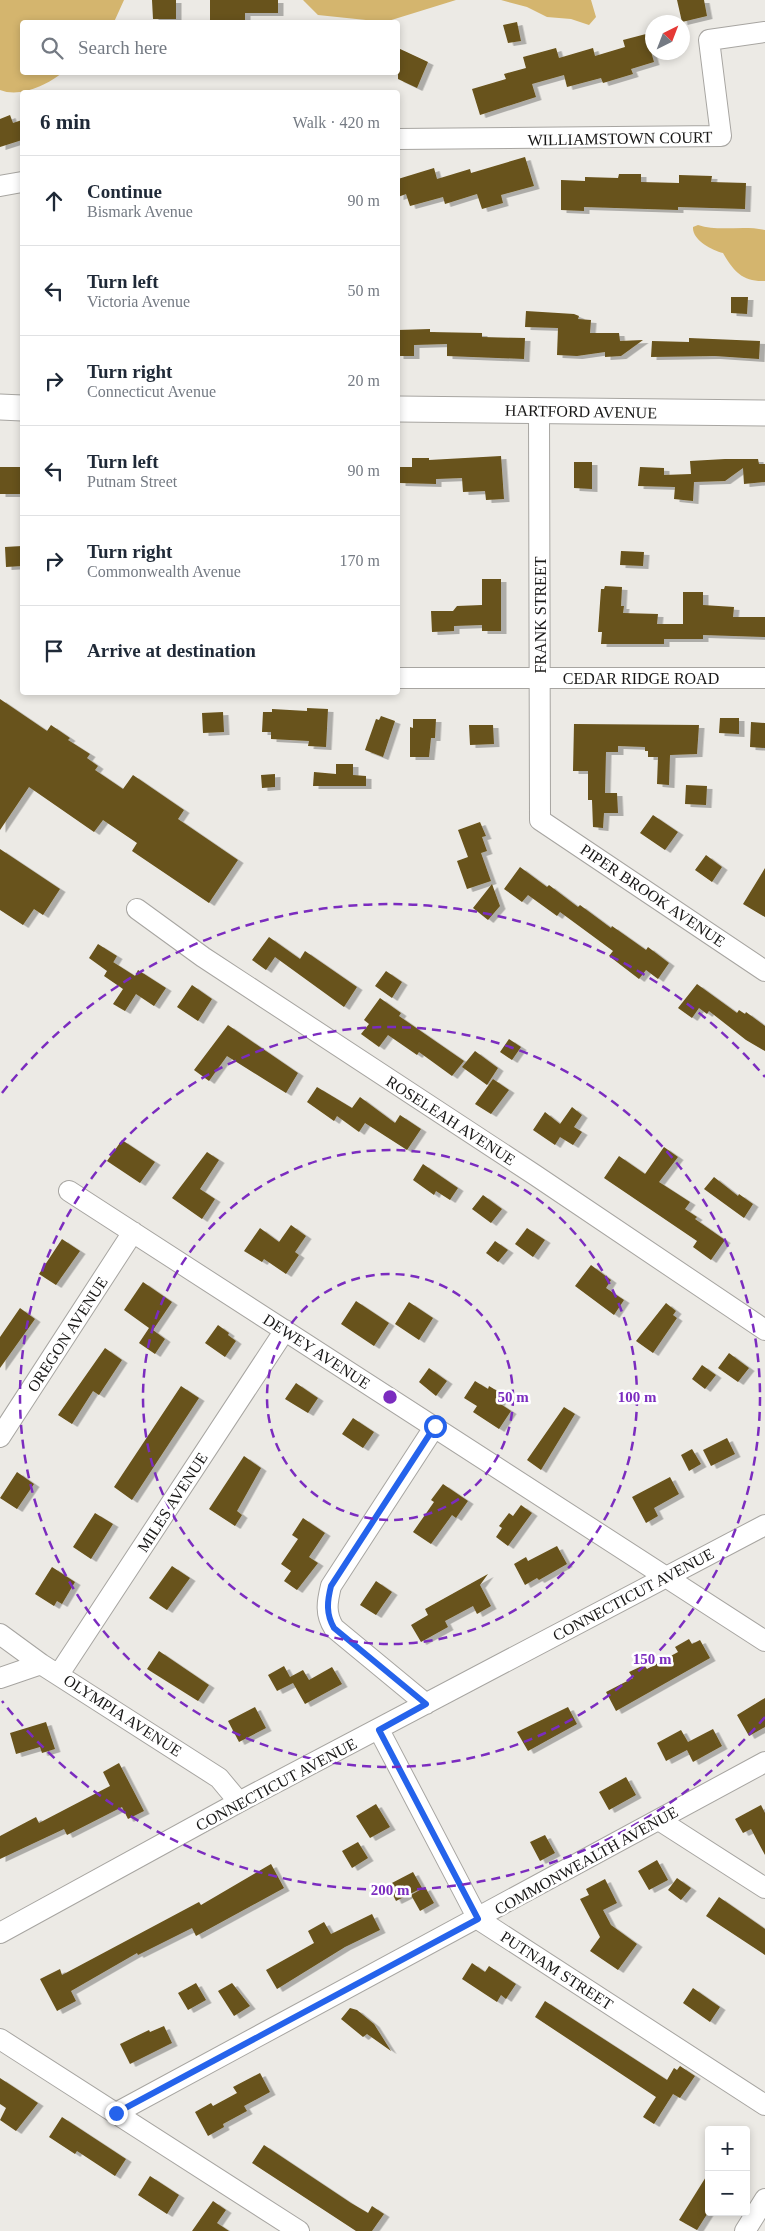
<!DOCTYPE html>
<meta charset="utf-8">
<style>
body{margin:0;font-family:"Times New Roman",serif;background:#f2f2f3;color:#1f2937}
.controls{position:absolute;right:15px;bottom:15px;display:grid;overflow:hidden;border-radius:5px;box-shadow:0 2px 8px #0003}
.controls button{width:45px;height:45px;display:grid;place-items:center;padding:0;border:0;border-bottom:1px solid #e0e1e3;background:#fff;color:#1f2937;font:25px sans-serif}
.compass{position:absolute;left:645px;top:15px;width:45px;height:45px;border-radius:50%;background:#fff;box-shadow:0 2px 8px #0003;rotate:42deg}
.stop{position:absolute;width:15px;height:15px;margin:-11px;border:4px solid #2563eb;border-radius:50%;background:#fff}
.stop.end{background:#2563eb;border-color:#fff;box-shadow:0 1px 5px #0008}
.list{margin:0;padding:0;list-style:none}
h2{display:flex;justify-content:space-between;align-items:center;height:65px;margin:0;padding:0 20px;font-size:21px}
h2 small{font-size:16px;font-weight:400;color:#747a83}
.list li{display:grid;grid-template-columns:32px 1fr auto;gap:15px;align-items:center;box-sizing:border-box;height:90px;padding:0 20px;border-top:1px solid #e0e1e3}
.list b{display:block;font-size:19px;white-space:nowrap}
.list p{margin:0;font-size:16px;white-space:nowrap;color:#747a83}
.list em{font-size:16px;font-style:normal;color:#747a83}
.icon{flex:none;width:28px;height:28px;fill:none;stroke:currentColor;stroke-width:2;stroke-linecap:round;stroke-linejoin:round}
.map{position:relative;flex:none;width:765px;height:2231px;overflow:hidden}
.search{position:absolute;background:#fff;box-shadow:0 2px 8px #0003;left:20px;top:20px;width:380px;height:55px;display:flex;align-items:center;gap:12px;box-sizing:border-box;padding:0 18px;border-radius:5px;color:#747a83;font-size:19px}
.panel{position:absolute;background:#fff;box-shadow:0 2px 8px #0003;left:20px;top:90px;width:380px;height:605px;border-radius:5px}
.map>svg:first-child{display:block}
</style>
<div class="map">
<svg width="765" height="2231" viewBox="0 0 765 2231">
<defs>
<filter id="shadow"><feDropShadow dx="5.5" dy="3" stdDeviation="0" flood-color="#0004"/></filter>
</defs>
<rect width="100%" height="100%" fill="#eceae5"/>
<path fill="#d4b56e" d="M0 0H124L114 22H22V72L62 73C47 85 20 98 0 90Z
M303 0H456L385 22 318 15Z
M501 0H591L596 17 589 25 571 19 547 17 527 7Z
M698 225C719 232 743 225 765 230V281C743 282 734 272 723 253 712 250 692 240 693 227Z"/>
<path fill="#68521a" filter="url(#shadow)" d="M152 0H176V19H153Z
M210 0H278V13H245V21H210Z
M677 0H704L707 16 682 22Z
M517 22 521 41 508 43 503 25Z
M646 34 654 62 631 69 633 74 603 83 601 78 567 87 564 75 532 84 536 97 480 115 472 89 506 79 504 74 526 68 523 57 556 48 559 58 593 48 595 56 625 47 623 40Z
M398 48 428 62 417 88 398 79Z
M10 115 13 123 22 120V140L0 147V119Z
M525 157 534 186 501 195 503 203 482 209 477 194 445 204 443 197 410 206 406 194 398 197V179L434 168 437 179 470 169 471 173Z
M619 174H641V182L679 183V175L712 176 711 182 746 183 745 209 678 207V210L584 207V211L561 210V180L585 181V177L618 178Z
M731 297H748L747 314 731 313Z
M526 311 574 314 579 316 578 319 591 320 590 333H619L620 341 643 340 621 356 605 357V352L577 356 557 355 558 328 525 327Z
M430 329V332L482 333V337L525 338 524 359 447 356V344L414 345V356H398V330Z
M689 338 760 341 759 359 715 356 651 357 652 341 689 342Z
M501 456 504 499 486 500 485 491 463 492 462 478 436 479V484L400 483V467H412V458H429V460Z
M725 459H758L759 464H765V482L744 484 743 468 725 481 694 482 693 501 674 499 675 487 638 486 640 467 664 468V475L691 474 690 461Z
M574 462H592V489L574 488Z
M0 467H21V494H0Z
M22 546V566L6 567 5 547Z
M621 551 644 552 643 566 620 565Z
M482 579H501V631H482V625L454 626V631L432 632 431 611H453L457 606 482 605Z
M605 586 622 587 621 606H624L623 613 658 614 657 624H683V592H703V605L734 607 733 617H765V637L703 635V639H664V644H601L602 632H598L601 589H604Z
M0 699 47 731 51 725 70 738 68 740 90 754 87 758 98 766 95 770 123 789 133 775 184 810 178 819 238 860 209 903 132 851 137 843 103 820 94 832 29 787 0 830Z
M307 708 328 709 326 747 308 746 309 741 271 739V732H262L263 712H272V709L307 711Z
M223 712 224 732 203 733 202 713Z
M381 716 395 721 383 757 365 750 376 719 379 720Z
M720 718H739V734L719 733Z
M413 719H436L435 738H431L429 757H410V727L413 728Z
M751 722 765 723V748L750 747Z
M574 724 699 725 697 754 670 755 669 785 657 784 658 757H648V751H645V747L618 746V752H606L605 793H617L618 813H604L603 828 593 827 592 800H588V771H573Z
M469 725H493L494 744 470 745Z
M336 764H353V775L366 776V786H313L314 772 336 774Z
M275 774V787L262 788 261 775Z
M686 785 707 786 706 805 685 804Z
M653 815 678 832 665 850 640 833Z
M480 822 486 836 482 837 487 851 481 853 491 881 467 889 457 861 468 857 458 830Z
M0 849 60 889 43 915 34 909 23 925 0 910Z
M706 855 722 867 712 882 695 870Z
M520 867 547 887 549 885 578 907 580 905 611 928 612 926 646 950 648 947 669 963 658 979 646 970 639 979 609 956 613 951 560 912 557 916 528 895 522 902 504 889Z
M765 868V917L743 904Z
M492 884 500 906 488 920 473 908Z
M269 937 300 959 305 951 357 987 344 1007 275 957 266 970 252 960Z
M98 944 117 956 111 966 113 962 135 976 138 970 166 988 154 1006 136 994 125 1011 113 1004 123 989 104 976 107 971 89 958Z
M386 971 402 982 392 998 375 986Z
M697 984 737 1013 739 1010 745 1014 746 1012 765 1026V1051L746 1040 709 1011 707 1014 699 1008 692 1018 678 1008Z
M192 985 212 999 198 1021 177 1007Z
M380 998 401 1013 399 1016 464 1061 452 1076 419 1052 417 1055 388 1035 379 1047 361 1034 369 1024 364 1020Z
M228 1025 298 1073 286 1093 227 1056 209 1081 194 1070Z
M509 1039 521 1047 512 1060 500 1052Z
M475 1051 498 1068 487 1085 462 1067Z
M493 1079 509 1090 491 1114 475 1104Z
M317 1087 352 1108 360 1097 395 1123 400 1115 421 1129 407 1150 365 1123 359 1132 337 1116 334 1121 307 1102Z
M572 1107 582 1115 574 1127 582 1132 573 1145 560 1137 555 1145 533 1130 545 1112 560 1124Z
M122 1140 155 1162 140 1183 107 1161Z
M664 1147 678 1157 659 1182 690 1202 685 1209 697 1217 695 1219 725 1240 711 1260 693 1247 697 1241 604 1178 619 1156 645 1174Z
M207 1152 219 1160 200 1189 215 1199 202 1219 172 1198Z
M423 1164 458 1188 450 1200 436 1191 434 1195 413 1180Z
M714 1177 738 1196 739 1194 753 1204 744 1218 704 1189Z
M483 1195 502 1209 491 1223 472 1209Z
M291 1225 306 1236 295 1252 299 1255 286 1274 264 1259 262 1262 244 1251 260 1228 279 1242Z
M527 1228 545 1240 533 1257 515 1244Z
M62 1239 80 1251 56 1285 39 1274Z
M495 1241 508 1250 498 1262 486 1253Z
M591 1265 611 1280 606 1288 624 1300 614 1315 575 1286Z
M143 1282 172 1302 153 1330 165 1339 155 1354 139 1343 149 1328 124 1310Z
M356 1301 389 1323 374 1346 341 1324Z
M409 1302 433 1318 419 1340 395 1324Z
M666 1303 676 1311 673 1315 677 1318 653 1353 636 1341Z
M20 1308 35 1319 0 1368V1337Z
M218 1325 229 1333 228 1335 236 1341 225 1357 205 1343Z
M105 1348 122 1360 99 1395 93 1391 72 1424 58 1415Z
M729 1353 749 1368 738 1382 718 1368Z
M702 1365 716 1375 705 1389 692 1379Z
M429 1368 447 1381 436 1396 419 1382Z
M475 1381 488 1389 489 1386 504 1395 499 1403 511 1411 499 1429 473 1412 477 1406 464 1398Z
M296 1383 318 1398 308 1413 285 1399Z
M181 1386 199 1398 132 1500 114 1487Z
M564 1407 575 1414 541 1470 527 1460Z
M353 1418 374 1432 363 1448 342 1434Z
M727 1438 735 1454 711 1466 703 1450Z
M692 1449 701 1464 689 1471 681 1455Z
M244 1456 261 1468 237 1511 242 1515 235 1526 209 1509Z
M17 1472 34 1484 17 1509 0 1498Z
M670 1477 679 1494 654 1508 658 1516 646 1523 632 1497Z
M443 1484 468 1501 456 1518 452 1515 431 1544 413 1532 434 1502 431 1500Z
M521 1505 532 1513 508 1546 496 1537 502 1528 499 1526 509 1513 513 1516Z
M95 1513 113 1524 91 1559 73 1547Z
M303 1518 325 1533 309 1557 318 1563 297 1590 284 1581 291 1571 281 1564 298 1539 292 1535Z
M557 1546 567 1564 539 1580 537 1578 525 1585 514 1564 526 1557 528 1561Z
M172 1566 190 1578 167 1610 149 1598Z
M52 1567 75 1582 62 1604 57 1601 54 1606 35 1594Z
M488 1574 480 1585 491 1606 477 1614 473 1606 445 1621 448 1627 421 1642 411 1625 428 1615 425 1609Z
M376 1581 392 1592 376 1615 360 1605Z
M689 1639 692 1644 700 1640 710 1658 616 1711 606 1692 633 1678 629 1672 644 1665 647 1669 678 1652 675 1647Z
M159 1651 209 1685 198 1701 147 1669Z
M284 1666 290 1677 303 1670 309 1680 332 1667 342 1684 305 1704 293 1683 277 1691 268 1675Z
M765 1698V1727L749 1736 737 1715Z
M255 1707 266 1728 239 1742 228 1721Z
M568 1707 577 1724 528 1751 517 1732Z
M46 1722 55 1749 42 1753 40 1747 16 1754 10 1733Z
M713 1729 722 1746 693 1762 687 1750 666 1761 657 1743 681 1730 688 1742Z
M119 1763 144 1811 128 1819 122 1807 67 1835 64 1829 0 1859V1836L36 1817 39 1823 110 1786 103 1772Z
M626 1777 636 1795 609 1810 599 1792Z
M376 1804 390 1827 370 1838 356 1816Z
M761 1805 765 1813V1855L751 1829 743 1833 735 1819Z
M545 1835 555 1853 540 1861 530 1842Z
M358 1842 368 1858 352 1868 342 1851Z
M657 1860 668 1880 649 1890 638 1871Z
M271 1864 284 1888 196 1936 192 1928 138 1955 137 1953 71 1991 76 2001 57 2011 40 1979 60 1969 62 1975 199 1902 201 1905Z
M413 1872 422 1888 396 1901 388 1885Z
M677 1878 691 1888 681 1900 668 1890Z
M605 1879 617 1903 603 1910 611 1925 637 1944 618 1970 590 1951 600 1937 580 1899 589 1895 586 1889Z
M425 1887 434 1903 420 1911 411 1895Z
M719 1897 765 1929V1955L706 1916Z
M372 1914 380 1930 345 1947 277 1989 266 1970 314 1943 308 1931 324 1922 331 1934Z
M472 1963 485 1972 489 1966 516 1984 506 1999 501 1995 497 2002 462 1979Z
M196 1983 206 2000 188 2010 178 1993Z
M232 1983 250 2006 234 2016 218 1991Z
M693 1988 720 2007 710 2022 683 2003Z
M545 2001 667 2080 674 2068 677 2070 680 2066 695 2076 680 2098 673 2094 654 2124 643 2117 656 2097 535 2017Z
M350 2008 357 2010 374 2024 391 2051 367 2034 363 2037 341 2019Z
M164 2026 172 2043 130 2064 120 2044 149 2030 150 2032Z
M260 2073 270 2092 244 2106 247 2111 223 2124 224 2127 208 2136 195 2112 211 2103 213 2106 237 2093 233 2087Z
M0 2078 38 2103 16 2131 0 2120 6 2108 0 2104Z
M62 2117 126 2159 115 2176 77 2151 75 2154 49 2137Z
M264 2145 351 2203 368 2213 372 2206 384 2214 372 2231H356L252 2163Z
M709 2172V2211L697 2230 679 2220Z
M150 2176 179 2195 167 2214 138 2195Z
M213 2201 226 2210 217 2223 229 2231H192Z"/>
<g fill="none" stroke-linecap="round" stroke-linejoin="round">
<defs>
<path id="minor" d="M398 139 721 136 709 40 765 32
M0 186 22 182
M539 410 540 820 765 971
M398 678H765
M137 909 203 957 535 1175 765 1330
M69 1191 765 1641
M0 1437 133 1232
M0 1634 41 1664 219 1778 239 1802
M59 1674 285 1330
M0 1678 41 1664
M426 1704 334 1628C325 1614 327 1602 331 1586L435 1426
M379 1730 478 1919 765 2105
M659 1820 765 1888
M0 1933 239 1802 765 1525
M0 2039 299 2231
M116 2113 765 1762
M745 2231 765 2199"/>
<path id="major" d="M0 407 22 408
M398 409 765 413"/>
</defs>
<use href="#minor" stroke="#a7a5a1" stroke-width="22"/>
<use href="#major" stroke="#a7a5a1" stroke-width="27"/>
<use href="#minor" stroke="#fff" stroke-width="20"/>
<use href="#major" stroke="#fff" stroke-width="25"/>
</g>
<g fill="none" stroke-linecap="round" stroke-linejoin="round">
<path stroke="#2563eb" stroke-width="6" d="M116 2113 478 1919 379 1730 426 1704 334 1628C326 1614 327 1602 331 1586L435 1426"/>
</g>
<g fill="none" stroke="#7b2cbf" stroke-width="2.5" stroke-dasharray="9 6">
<circle cx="390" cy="1397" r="123"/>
<circle cx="390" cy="1397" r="247"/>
<circle cx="390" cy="1397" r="370"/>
<path d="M765 1717A493 493 0 0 1 2 1701M2 1093A493 493 0 0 1 765 1077"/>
</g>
<g text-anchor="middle" stroke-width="5" stroke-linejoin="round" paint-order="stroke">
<g font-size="16" fill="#191817" stroke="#fff">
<text transform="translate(620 138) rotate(-1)" y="6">WILLIAMSTOWN COURT</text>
<text transform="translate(581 411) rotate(1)" y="6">HARTFORD AVENUE</text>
<text transform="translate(540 615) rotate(-90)" y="6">FRANK STREET</text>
<text x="641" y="684">CEDAR RIDGE ROAD</text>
<text transform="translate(653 895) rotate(34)" y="6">PIPER BROOK AVENUE</text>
<text transform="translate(451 1120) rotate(33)" y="6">ROSELEAH AVENUE</text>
<text transform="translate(67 1334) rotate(-57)" y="6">OREGON AVENUE</text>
<text transform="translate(317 1351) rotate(33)" y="6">DEWEY AVENUE</text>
<text transform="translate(172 1502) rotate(-57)" y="6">MILES AVENUE</text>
<text transform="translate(633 1594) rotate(-28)" y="6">CONNECTICUT AVENUE</text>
<text transform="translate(123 1715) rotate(33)" y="6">OLYMPIA AVENUE</text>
<text transform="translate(276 1784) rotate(-28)" y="6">CONNECTICUT AVENUE</text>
<text transform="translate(586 1860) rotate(-29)" y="6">COMMONWEALTH AVENUE</text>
<text transform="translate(557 1970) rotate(33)" y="6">PUTNAM STREET</text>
</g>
</g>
<circle cx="390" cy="1397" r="8" fill="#7b2cbf" stroke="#fff" stroke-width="2.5"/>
<g font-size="15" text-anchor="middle" font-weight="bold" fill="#7b2cbf" stroke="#fff" stroke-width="5" stroke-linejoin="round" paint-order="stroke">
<text x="513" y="1402">50 m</text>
<text x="637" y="1402">100 m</text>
<text x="652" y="1664">150 m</text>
<text x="390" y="1895">200 m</text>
</g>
</svg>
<div class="controls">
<button>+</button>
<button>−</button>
</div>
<svg class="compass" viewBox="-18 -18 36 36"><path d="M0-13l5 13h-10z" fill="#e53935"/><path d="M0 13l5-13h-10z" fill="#747a83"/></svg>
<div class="stop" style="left:435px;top:1426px"></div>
<div class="stop end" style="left:116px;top:2113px"></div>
<div class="search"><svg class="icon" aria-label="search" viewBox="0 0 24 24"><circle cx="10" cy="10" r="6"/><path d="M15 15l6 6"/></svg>Search here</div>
<section class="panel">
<h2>6 min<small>Walk · 420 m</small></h2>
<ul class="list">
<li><svg class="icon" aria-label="ahead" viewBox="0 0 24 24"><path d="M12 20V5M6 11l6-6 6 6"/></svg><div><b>Continue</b><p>Bismark Avenue</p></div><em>90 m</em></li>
<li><svg class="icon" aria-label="left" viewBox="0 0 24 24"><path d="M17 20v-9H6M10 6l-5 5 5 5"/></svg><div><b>Turn left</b><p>Victoria Avenue</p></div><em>50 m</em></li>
<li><svg class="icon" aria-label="right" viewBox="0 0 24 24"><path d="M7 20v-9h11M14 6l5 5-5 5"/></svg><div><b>Turn right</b><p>Connecticut Avenue</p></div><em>20 m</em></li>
<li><svg class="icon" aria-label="left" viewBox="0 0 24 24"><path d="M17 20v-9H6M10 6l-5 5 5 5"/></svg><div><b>Turn left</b><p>Putnam Street</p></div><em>90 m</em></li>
<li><svg class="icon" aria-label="right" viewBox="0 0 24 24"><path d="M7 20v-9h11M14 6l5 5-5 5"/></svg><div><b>Turn right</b><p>Commonwealth Avenue</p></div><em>170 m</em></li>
<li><svg class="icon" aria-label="arrive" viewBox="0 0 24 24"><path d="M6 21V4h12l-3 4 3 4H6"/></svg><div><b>Arrive at destination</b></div></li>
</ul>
</section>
</div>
